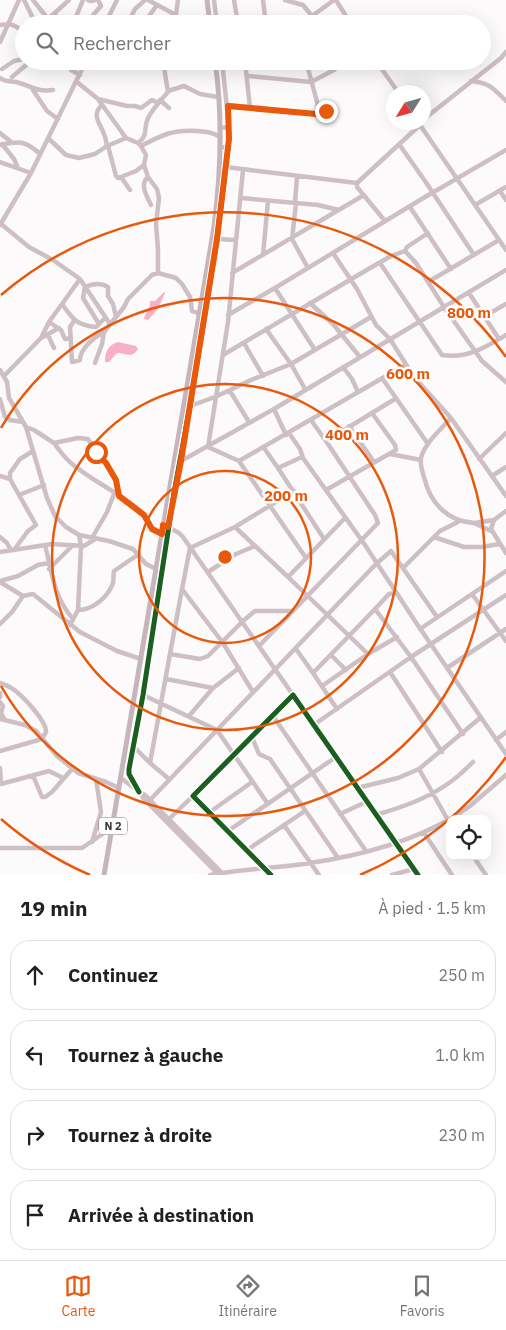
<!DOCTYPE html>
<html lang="fr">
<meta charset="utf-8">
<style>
body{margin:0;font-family:"IBM Plex Sans",sans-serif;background:#f6f6f6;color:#202124}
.controls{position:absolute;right:15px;bottom:15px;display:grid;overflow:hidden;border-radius:10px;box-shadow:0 5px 20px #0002}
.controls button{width:45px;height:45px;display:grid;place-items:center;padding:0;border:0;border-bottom:1px solid #e0e0e0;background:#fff;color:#202124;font:25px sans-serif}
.compass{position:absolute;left:386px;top:85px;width:45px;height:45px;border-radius:50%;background:#fff;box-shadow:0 5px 20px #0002;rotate:233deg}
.stop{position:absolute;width:15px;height:15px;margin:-11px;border:4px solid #ea580c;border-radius:50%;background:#fff}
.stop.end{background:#ea580c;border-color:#fff;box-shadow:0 1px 5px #0008}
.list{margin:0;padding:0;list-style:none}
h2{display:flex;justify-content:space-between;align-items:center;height:65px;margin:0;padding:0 20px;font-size:21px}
h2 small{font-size:16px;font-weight:400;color:#757577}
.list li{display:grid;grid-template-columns:32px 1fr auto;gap:15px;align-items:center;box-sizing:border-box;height:70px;margin:0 10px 10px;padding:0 10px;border:1px solid #e0e0e0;border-radius:20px}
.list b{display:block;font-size:19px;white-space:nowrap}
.list em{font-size:16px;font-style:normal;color:#757577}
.icon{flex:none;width:28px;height:28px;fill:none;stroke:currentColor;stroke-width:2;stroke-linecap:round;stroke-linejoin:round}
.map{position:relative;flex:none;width:506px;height:875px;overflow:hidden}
.search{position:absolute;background:#fff;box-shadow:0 5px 20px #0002;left:15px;right:15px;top:15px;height:55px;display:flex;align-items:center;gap:12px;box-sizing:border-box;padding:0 18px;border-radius:28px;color:#757577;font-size:19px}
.sheet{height:385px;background:#fff}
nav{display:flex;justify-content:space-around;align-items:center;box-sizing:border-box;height:70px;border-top:1px solid #e0e0e0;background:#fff;font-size:14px;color:#757577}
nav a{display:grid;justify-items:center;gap:2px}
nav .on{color:#ea580c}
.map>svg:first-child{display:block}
</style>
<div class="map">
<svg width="506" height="875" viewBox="0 0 506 875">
<rect width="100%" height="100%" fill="#fcfafb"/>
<path fill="#f8b0c8" d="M164 292 165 293 158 309 148 320 144 319C145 313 151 309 150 301H155Z
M118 342 136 346 138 349C132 359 126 353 117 353L109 362H105C105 352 108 345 118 342Z"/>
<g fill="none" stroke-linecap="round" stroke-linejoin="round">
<path stroke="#cebfc4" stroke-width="4.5" d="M24 0 36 24
M33 0 48 19 49 24
M88 0 91 1 95 0
M98 0 101 6 93 15 95 18 105 23
M148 0 176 15 178 0
M214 0 217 24
M234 0 238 24
M263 0 266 24
M285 0 303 5 312 16 302 24
M336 0 351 24
M54 14 65 24
M132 15 135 9 145 0
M216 17 267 24
M48 19 69 0
M144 23 157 5
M70 24 76 17 83 0
M105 24 117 0
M317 24 312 16 334 0
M0 25C11 23 17 25 24 34
M0 42 19 0
M70 61 71 70 80 75
M245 61 250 108
M306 61 320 113
M376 61 398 92
M2 69 14 61 24 59
M248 76 311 82 334 70 345 61
M12 77 25 66 28 61
M0 78C5 82 10 81 16 82 32 86 35 92 53 90
M471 81C490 83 493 88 506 101
M77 82 98 99 126 138 138 143 141 146C162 135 173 129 198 131 207 132 212 132 220 137
M33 90 47 111 58 119
M168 91 184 86 200 94 218 97
M98 99 127 106H135L141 108 152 100 158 103
M160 100 169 108
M102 105C91 115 100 123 104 134 106 138 106 142 107 146
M228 105 316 114 326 111
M424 119 501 58 506 52
M418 122 506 250
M220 128 229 127 222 61
M0 133 10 141
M48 138 66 155 79 158 95 154 107 146 126 138
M138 143C149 135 143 128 148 118 153 108 161 100 168 92L163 61
M2 144 14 159 18 168
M399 144 425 181 474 255
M0 145C19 141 25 140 40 154
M108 146 116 176 118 178 121 177 130 190
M141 146 146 155 144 165
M220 147 228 148 229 127
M0 162 31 173
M226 167 357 183
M121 177 136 171 144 165 148 177C139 185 147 196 151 205
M148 177 157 189 159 198 156 224 158 249V273
M500 191 506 200
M241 198 318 205 339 210
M295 203 297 176
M296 203 292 239 308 268
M475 205 506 187
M410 207 451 269
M385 221 357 187V183L420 125
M1 224 29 247 53 260 80 279 110 324
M0 225 31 173 86 61
M217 239 236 240
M333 253 357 289 376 325 390 339 414 377 451 418 506 496
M263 255 268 201
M380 263 442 355C467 359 486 347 506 335
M506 270 444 307 482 361 506 382
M232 273 364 195
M428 282 499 240
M469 293 499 339
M310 303 333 324 360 357
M62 304C73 319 76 325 96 327L105 318
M228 315 275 288
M485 316 506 304
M74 321 70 327 72 362 80 360C80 349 94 337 104 332
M49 322 61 330 65 339 71 338
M99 324 83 298 85 287C92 284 101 282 108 287V296L113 304 116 317
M266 329 291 364 305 389
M48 335 54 348
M41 338 59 328
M244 343 263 376
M315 350 275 288 420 200 506 150
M223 355 365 271 391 256 405 251 407 247 428 233
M95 363 102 344 104 332 124 307 128 299 152 275 158 273 176 278 182 284 190 297 192 311 199 313
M343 367 352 379 358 392
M0 370 7 382 9 398 26 427 47 498 55 516 66 527 79 535 109 541 133 549 146 564 156 569
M4 376 41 338 49 322 80 279
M382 378 428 444
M230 391 249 422
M0 399 5 417 10 420 23 422
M190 406 215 397 251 380 291 364 371 317
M274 409 286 435
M451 418C440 430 425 443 421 458 420 465 422 471 424 477 430 503 447 521 474 523
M311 420 326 441
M349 426 374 462
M26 427 34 430 54 443 78 438 88 439 98 455 106 463 116 480 119 496
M289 433 300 449 303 458 365 545 417 624 506 754
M54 443C59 450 65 458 71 463 92 481 118 492 139 510 149 519 147 529 162 534
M208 447 228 322 243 170
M208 447 239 461 405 365
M264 448 278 468
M390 454 421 460
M302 457 278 468 324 539
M479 459 506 433
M181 461 274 409 444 307 416 263 405 251
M239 461 306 558
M0 476 10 479
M492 476 506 467
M326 490 396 450 395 445 372 413
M19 495 44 485
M506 511 494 520 491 529 506 553
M345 518 288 577 368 654 397 637
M168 527 179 533 183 537 293 695
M235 527 190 548 182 589 223 643 253 692
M491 531 474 523 494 520
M0 537 7 543 11 550
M434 537 440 531 458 522
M92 538 107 512 114 494
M45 545C52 572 53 596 73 619
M14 550 28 531 36 525 10 479V473L20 459 33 451
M0 552 52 544 84 546 95 539
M403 568 434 537 464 547H481L500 544
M49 569 72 546
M208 572 236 554 255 546
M288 577 235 527 294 491
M0 581 18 576 38 565 49 563
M0 582 23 596
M396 593 389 594 375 609 411 657 463 734
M472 594 506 641
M78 610C93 610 108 597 113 583 114 579 113 575 114 571L139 554
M0 624 12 612 23 596 33 594 80 632 117 651 141 659
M70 625 78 610 81 546 79 535
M420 629 506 571
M259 646 378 523 375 515 326 441 395 399
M296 649 313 673
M170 654 182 589
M331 655 346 670
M447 668 506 629
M390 672 442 752
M166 679 213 688
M0 683C6 685 13 688 18 693 25 699 47 722 46 732 45 734 43 737 42 739L0 751
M322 686 368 654
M0 693V697
M143 695 217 730 268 804
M0 702 3 706 1 713 5 720
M337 709 313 673 375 609
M189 716 213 688 239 668
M273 716 366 851
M0 719 25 725 36 731 57 756 78 773 106 782 119 788
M315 724 411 657 506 595
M252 737 259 754 270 759 338 858
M496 740 506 732
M133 746 150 763
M0 768 1 784 49 771 63 778
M419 769 480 718
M29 776 34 778 42 797H45L52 792 72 769
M121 778 142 794 145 795 223 874
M169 779 150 763 170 654 200 659 208 656 243 621 255 611H292
M357 788 398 778 419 769 449 822
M139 792 129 774V769L143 695 174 493 190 406 217 239 228 148
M142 794 143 798 218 874
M150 800 376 564 391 551 437 617
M210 812 252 782
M340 814 366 802
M376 815C402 807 427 799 449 783 458 777 466 769 473 762
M169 819 193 796
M451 819 470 806 506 775
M284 825 319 875
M228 831 336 757
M424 833 452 875
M92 842 101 812 96 779
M0 848H82L104 833 112 830
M247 850 305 811
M473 856 486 875
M210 875C243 869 277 868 310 863 357 856 408 843 450 819
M271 875 193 796 293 695 418 875
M392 875 414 869"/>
<path stroke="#c6b6bb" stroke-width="5" d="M207 0 210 24
M104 875 214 227C221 172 223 116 215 61"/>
<defs>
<path id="cycleway" d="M139 792 129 774V769L143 695 174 493 190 406 217 239 228 148
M271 875 193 796 293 695 418 875"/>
</defs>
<use href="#cycleway" stroke="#fff" stroke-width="8"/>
<use href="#cycleway" stroke="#1b5e20" stroke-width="5"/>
</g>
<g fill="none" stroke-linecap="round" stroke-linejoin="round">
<path stroke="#ea580c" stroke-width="6" d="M96 452 106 463 116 480 119 496 144 515 152 529 162 534 163 525 168 527 181 461 217 239 229 139 228 106 316 114 326 111"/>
</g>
<g fill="none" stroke="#e8590c" stroke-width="2.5">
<circle cx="225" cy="557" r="86"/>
<circle cx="225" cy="557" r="173"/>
<path d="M1 428A259 259 0 1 1 1 686"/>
<path d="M506 757A345 345 0 0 1 360 875M90 875A345 345 0 0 1 1 819M1 295A345 345 0 0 1 506 357"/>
</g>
<g text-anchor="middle" stroke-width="5" stroke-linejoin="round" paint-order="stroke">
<rect fill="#fff" stroke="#767273" stroke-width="1" x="99" y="817.5" width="28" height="17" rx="4"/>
<g font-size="11" font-weight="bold" fill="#3c3537">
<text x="113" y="830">N 2</text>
</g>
</g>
<circle cx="225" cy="557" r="8" fill="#e8590c" stroke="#fff" stroke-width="2.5"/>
<g font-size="15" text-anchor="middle" font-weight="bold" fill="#e8590c" stroke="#fff" stroke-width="5" stroke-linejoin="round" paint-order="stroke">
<text x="469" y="318">800 m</text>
<text x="408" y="379">600 m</text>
<text x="347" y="440">400 m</text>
<text x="286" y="501">200 m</text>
</g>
</svg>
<div class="controls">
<button><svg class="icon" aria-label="locate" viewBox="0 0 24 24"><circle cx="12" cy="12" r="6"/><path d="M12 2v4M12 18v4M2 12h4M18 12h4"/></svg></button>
</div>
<svg class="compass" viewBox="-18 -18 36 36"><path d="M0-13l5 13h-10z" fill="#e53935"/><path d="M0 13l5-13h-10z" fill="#757577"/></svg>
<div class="stop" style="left:96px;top:452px"></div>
<div class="stop end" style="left:326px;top:111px"></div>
<div class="search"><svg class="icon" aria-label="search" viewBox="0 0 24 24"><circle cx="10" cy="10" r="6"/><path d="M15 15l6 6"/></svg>Rechercher</div>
</div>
<section class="sheet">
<h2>19 min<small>À pied · 1.5 km</small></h2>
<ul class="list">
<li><svg class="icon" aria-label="ahead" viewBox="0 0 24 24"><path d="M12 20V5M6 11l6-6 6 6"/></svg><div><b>Continuez</b></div><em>250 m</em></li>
<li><svg class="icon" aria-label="left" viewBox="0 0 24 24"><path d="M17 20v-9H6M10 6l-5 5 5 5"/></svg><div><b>Tournez à gauche</b></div><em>1.0 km</em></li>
<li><svg class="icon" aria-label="right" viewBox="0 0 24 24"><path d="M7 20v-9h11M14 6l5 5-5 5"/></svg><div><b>Tournez à droite</b></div><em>230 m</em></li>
<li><svg class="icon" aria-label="arrive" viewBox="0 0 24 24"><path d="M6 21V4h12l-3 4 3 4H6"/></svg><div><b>Arrivée à destination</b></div></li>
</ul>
</section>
<nav>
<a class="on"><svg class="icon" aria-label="map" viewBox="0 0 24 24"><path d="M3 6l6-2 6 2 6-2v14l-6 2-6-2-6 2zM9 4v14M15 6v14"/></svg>Carte</a>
<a><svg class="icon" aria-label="directions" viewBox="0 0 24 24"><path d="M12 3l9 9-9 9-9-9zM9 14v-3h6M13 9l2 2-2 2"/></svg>Itinéraire</a>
<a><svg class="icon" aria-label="saved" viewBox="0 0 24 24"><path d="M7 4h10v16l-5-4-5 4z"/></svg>Favoris</a>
</nav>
